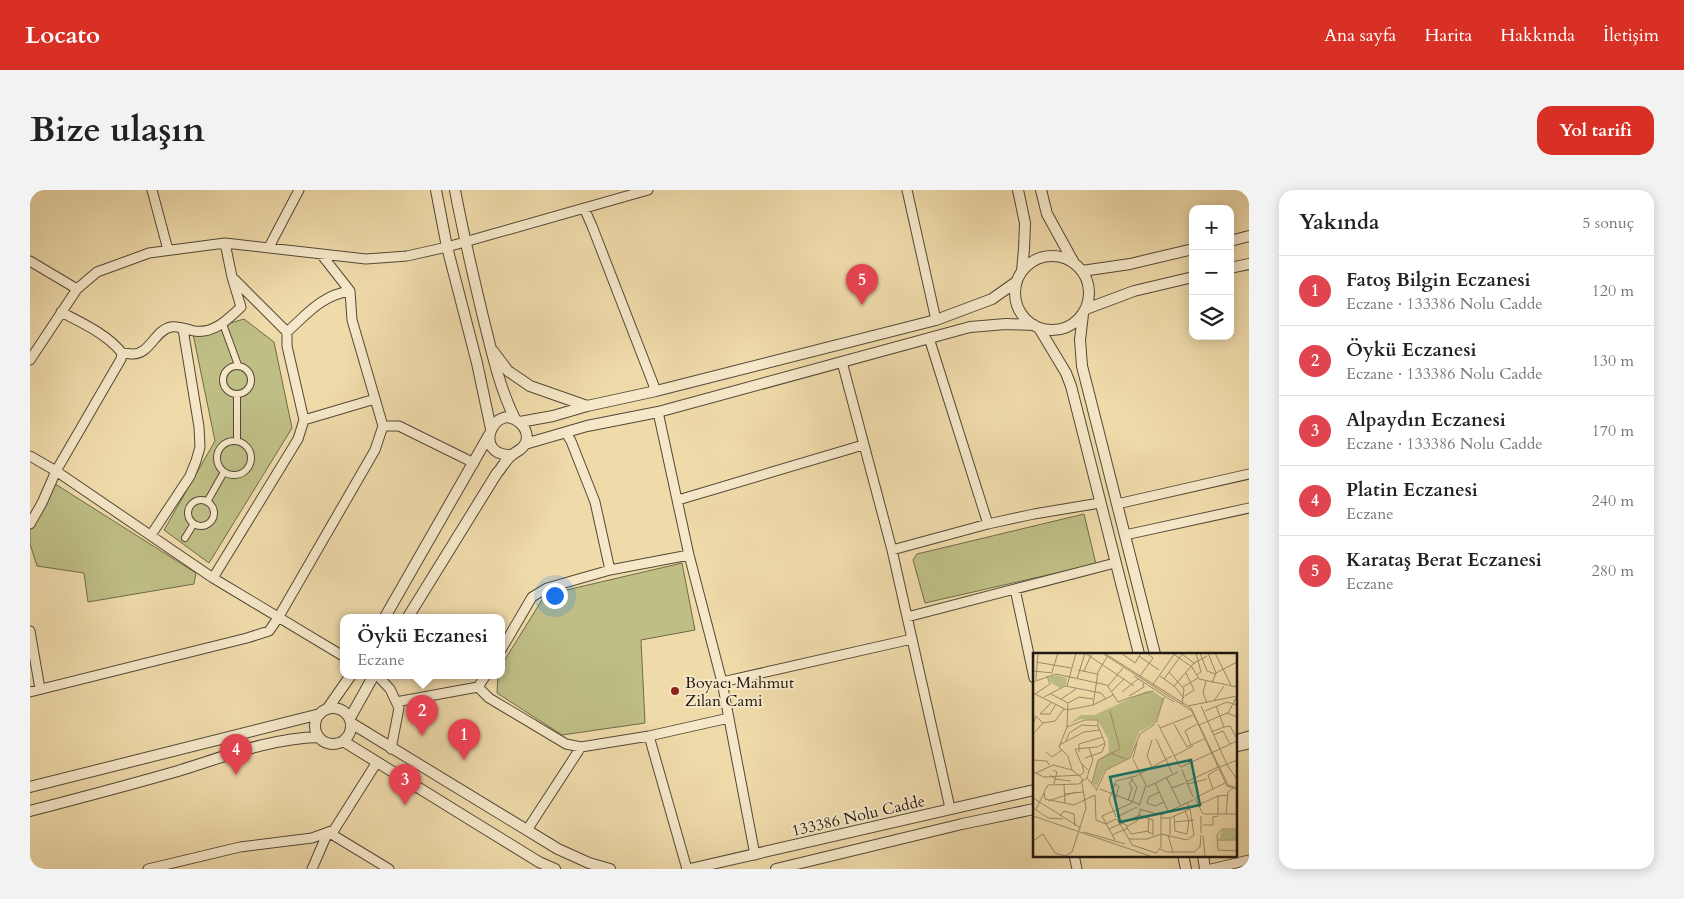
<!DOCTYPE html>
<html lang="tr">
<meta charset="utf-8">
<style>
body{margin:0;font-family:Cardo,serif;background:#f2f2f2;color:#222}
.controls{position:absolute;right:15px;top:15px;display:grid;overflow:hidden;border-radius:10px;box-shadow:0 2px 12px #0003}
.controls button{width:45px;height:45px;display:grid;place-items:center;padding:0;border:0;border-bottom:1px solid #e0e0e0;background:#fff;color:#222;font:25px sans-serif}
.you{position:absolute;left:524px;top:405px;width:18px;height:18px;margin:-12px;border:4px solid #fff;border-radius:50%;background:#1a73e8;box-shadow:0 0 0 8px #1a73e833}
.badge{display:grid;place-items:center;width:32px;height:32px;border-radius:50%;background:#d93025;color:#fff;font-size:16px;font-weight:700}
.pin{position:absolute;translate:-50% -41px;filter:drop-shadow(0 1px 2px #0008)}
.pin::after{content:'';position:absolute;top:26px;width:18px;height:15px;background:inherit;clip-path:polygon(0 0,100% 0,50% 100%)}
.popup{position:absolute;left:310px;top:424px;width:165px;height:65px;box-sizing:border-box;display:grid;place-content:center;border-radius:10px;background:#fff;filter:drop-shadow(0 1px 4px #0005);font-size:16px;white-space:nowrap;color:#767676}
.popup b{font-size:19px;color:#222}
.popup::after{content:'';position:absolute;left:50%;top:100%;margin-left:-10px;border:10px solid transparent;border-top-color:#fff}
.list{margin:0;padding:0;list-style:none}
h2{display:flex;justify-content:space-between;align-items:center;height:65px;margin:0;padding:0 20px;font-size:21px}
h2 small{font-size:16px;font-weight:400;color:#767676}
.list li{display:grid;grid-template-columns:32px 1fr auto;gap:15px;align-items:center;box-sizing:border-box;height:70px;padding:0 20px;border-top:1px solid #e0e0e0}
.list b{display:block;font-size:19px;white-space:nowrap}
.list p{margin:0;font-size:16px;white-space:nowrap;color:#767676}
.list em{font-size:16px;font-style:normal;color:#767676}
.icon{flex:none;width:28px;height:28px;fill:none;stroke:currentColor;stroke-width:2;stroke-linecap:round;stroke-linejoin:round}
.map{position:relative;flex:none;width:1219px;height:679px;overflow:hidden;border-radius:15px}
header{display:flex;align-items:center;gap:30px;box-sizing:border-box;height:70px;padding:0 25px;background:#d93025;color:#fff}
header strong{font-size:24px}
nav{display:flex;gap:28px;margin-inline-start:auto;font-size:18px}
.intro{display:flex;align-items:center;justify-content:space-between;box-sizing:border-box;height:120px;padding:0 30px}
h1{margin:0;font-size:35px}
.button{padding:12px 22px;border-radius:15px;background:#d93025;color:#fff;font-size:18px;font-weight:700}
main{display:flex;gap:30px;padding:0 30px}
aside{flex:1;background:#fff;border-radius:15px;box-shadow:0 2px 12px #0003}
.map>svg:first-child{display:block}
</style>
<header>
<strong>Locato</strong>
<nav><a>Ana sayfa</a><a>Harita</a><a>Hakkında</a><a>İletişim</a></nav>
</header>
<div class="intro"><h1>Bize ulaşın</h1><a class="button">Yol tarifi</a></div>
<main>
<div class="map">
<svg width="1219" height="679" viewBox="0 0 1219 679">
<rect width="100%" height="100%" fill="#efdaaa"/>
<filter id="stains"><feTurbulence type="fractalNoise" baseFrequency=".004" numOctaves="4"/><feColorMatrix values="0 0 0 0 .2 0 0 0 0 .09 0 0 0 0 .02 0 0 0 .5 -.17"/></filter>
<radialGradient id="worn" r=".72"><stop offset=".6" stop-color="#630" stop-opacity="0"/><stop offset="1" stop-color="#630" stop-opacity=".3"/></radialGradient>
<path fill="#bebe85" stroke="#6f6b4a" d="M214 129 244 152 262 238 179 373 134 340 185 251 163 144Z
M22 292 166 383 164 394 58 412 54 383 7 376 0 354V332Z
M1054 324 1066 374 895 413 883 370 887 364Z
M652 373 665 440 611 450 615 533 532 545 467 503 468 485H471V476L515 405Z"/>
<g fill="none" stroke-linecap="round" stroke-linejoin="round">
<defs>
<path id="pedestrian" d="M193 134 208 175
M193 190a14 14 0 1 1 28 0a14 14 0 1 1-28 0Z
M207 250V204
M187 268a17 17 0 1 1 34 0a17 17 0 1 1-34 0Z
M158 323a13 13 0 1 1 26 0a13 13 0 1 1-26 0Z
M177 312 194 282
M155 348 163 335"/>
<path id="minor" d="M122 0 138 60
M877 0 906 130
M554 18 562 36 626 201
M239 57 269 0
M0 71 47 99
M204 89 257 142
M899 148 958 334
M92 163C95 163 100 164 103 164 120 164 125 140 141 137 147 136 157 139 164 141 184 144 198 129 211 117L202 87 195 53
M0 170 47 99 67 82 119 63 195 53 336 69 377 66 417 57 618 0
M812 172 862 360 958 334 1004 324 1070 313
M628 222 659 365 692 492 725 665
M274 230 345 209
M353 236H369L444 273
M536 243 541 251 565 312 580 380
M0 266 26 281 183 388 313 466
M648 310 833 255
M1087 314 1219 284
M0 334 12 313 26 281 91 169 92 163C77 144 52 133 31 122
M121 345 160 286 166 271 170 257 169 237 153 139
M1095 345 1219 318
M862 360 920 618
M183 388 268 249 274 230 257 156V142C277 124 292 105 320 101
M985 399 1004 488
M877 427 1085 373
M0 441 10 499
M471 460 502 407 517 398 580 380 659 365
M347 485 360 499 369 518 361 559
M456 485 448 497 459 508 536 554 551 557 619 546 699 528
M692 492 882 449
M0 502 217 448 239 441 248 428 345 260 353 236 322 130 320 101 291 64
M366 512 448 497
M619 546 657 679
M1205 550 1219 546
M1205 557 1219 554
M497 640 551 557
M1044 665 1047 679
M118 679 210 657 282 648 304 640 347 572
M282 679 298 642 359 679
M1181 679 1219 670"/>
<path id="tertiary" d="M406 0 417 57 447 173 461 239
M425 0C433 43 443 85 453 127 462 162 469 197 485 229
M988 0 995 33 994 59 992 81
M1011 0 1017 24 1044 73
M1200 51 1219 46
M985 103a37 37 0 1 1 74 0a37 37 0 1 1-74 0Z
M1200 78 1219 74
M1052 81 1100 74 1163 59
M1056 119 1104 101 1163 87
M1053 124 1050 150 1052 176 1125 464
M1009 138 1036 183 1041 196 1109 464
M463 161 478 181 500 196 557 216
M490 232 523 226 557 216 626 201 906 130 962 109 986 92
M495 254 557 236 628 222 940 137 976 134 1004 135
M355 427 459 245
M378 427 467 283C472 278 476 269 482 265 488 260 493 260 496 252 498 246 496 239 491 234 465 208 440 267 482 265
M285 536a18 18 0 1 1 36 0a18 18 0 1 1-36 0Z
M298 518 321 485
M320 528 344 485
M321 533 528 659 559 673 580 679
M313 551 452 637 509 672 525 679
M0 597 290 524
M0 621C50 608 99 595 148 581 193 567 241 548 289 547
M1153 665 1156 679
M1173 665 1175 679
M660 679 1004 600
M746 679 932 634 1004 619"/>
</defs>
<use href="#pedestrian" stroke="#544836" stroke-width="8"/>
<use href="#minor" stroke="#544836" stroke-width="11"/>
<use href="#tertiary" stroke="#544836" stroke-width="12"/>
<use href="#pedestrian" stroke="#f5e7c8" stroke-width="6"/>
<use href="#minor" stroke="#f5e7c8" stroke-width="9"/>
<use href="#tertiary" stroke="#f5e7c8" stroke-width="10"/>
</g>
<circle fill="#8f2418" stroke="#f5e7c8" stroke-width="2" cx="645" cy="501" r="5"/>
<g text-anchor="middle" stroke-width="4" stroke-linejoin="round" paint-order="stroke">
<g font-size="16" fill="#201810" stroke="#f5e7c8" text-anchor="start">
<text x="655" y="498">Boyacı Mahmut<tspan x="655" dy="18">Zilan Cami</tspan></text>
</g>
<g font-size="16" fill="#201810" stroke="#f5e7c8">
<text transform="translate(828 625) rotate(-13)" y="6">133386 Nolu Cadde</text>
</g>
</g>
<g transform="translate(1003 463)">
<rect width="204" height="204" fill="#efdaaa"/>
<path d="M23 22 34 25 33 32 27 35 18 30 15 24ZM113 38H120L131 46 122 70 106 79 96 105 72 117 63 134 60 130 65 108 76 99 75 86 65 67 48 66 36 71 48 62H62ZM189 177H204V187L186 186Z" fill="#bebe85"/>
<path fill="none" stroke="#9c8c6c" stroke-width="1" d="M52 0 101 33M69 0 159 58 194 133 204 136M71 0 158 55 195 132 204 135M88 0 102 10 108 0M139 0 159 14 166 26 204 34M163 0 168 19 163 22M167 0 174 18 182 21M175 0 183 20M182 0 198 32M149 1 162 11M106 3 126 17M3 9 38 15M45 17 64 21M0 18 20 20M51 18 59 0M19 19 25 0M136 19 151 36 149 51M101 23 141 49M107 23 120 5 114 0M127 23 141 33 151 45M44 26 52 0M131 26 150 0M3 27 5 0M173 28 170 40 174 50M0 29 23 21 74 32 85 49 96 45M179 30 183 20 204 9M34 33 43 0M75 33 90 15M119 33 142 0M141 33 161 10 174 3M150 34 165 25M79 38 91 26M89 39 105 26M0 40 34 57 60 52 80 42M2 41 17 31 14 23M18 41 35 50 46 44 60 46M96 43 111 34 110 30M152 43 161 37 153 20M11 44 32 33 68 40 73 46M96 45 120 38M28 46 43 36M181 48 191 33M19 49 7 61H17L23 51M35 50 34 74 26 94 35 103 39 117M60 52 65 19 74 4M155 53 204 43M168 53 194 112 204 126M172 58 194 49 204 52M195 60 203 45M123 70 131 44M0 71 3 63 10 70M125 71 147 114M141 71 154 94 171 86M166 72 194 60 204 64M34 74 52 67H65V73M191 74 197 73 204 86M127 75 160 62M178 79 191 74 183 53M0 81 10 70 22 68 31 56M180 82 190 78 197 91M123 86 139 120M119 87 114 103 119 114M33 88 36 80 49 72 65 73 72 90 64 94 42 96 48 110 56 118 54 125 46 131 15 132 11 139 12 146 41 152 62 142M26 92 51 79 67 77M158 92 152 78 164 71M13 99 19 104 29 97M46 99V91L70 84M77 100 93 106M141 103 160 93M52 105 69 99 72 91M97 105 107 81 122 71M100 105 104 90M100 106 113 132M0 107 14 108 16 112M148 114 204 88M187 114 204 107M20 117 24 119 21 131M149 117 160 144M56 118 60 107 56 95M0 119 11 124 48 122 51 119 49 111M3 120 20 112 39 117 50 126 48 129M17 122 22 126 38 128M133 124 139 135 152 130M54 125 64 137M153 129 185 114M59 130 65 107 87 96 77 58M122 130 135 158M81 131 86 133 82 148 85 157M155 131 174 126M31 132 32 150M114 134 145 119M139 135 147 152M67 136 106 151M180 136 175 122 185 116M63 138 73 117 97 105M126 139 116 144 114 150 122 153 131 149M32 141 50 139M62 142 63 167 73 171 83 166M0 145 48 175M162 145 192 130M162 146 170 161M95 147 99 135 96 130 100 126M15 148 43 139M106 153 113 132M163 153 185 143M0 155 15 165 30 166M3 156 11 140M106 156 128 162 160 147M128 160V181M171 161H204M185 161V143L195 142M193 161 195 139 200 135M0 163 117 203M27 163 31 158 41 161 42 173M141 163 142 178 154 181 156 167 152 158M168 163V180M83 164 76 147 83 128 103 123 139 103M84 164 104 154M128 165H137V182M137 165 157 156 154 150M84 166 96 186H114L128 181 154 187 161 182 157 156M116 166 115 179 120 181M142 169 161 167M89 170 95 173 104 168 106 162 120 167V182M170 172H180V164L185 163M93 173 98 181 115 178M76 176 105 163 108 157M51 179 92 191M184 181 185 197 204 198M185 181 189 176H204M79 182 95 175M135 182 140 199M170 183 172 203M96 186 99 192 123 200 128 194V181M82 187 69 163 99 150 104 134 97 124M185 187H204M0 188 10 181 22 200 32 203 39 199 53 155 49 130M127 196 134 199H161L167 194 168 182"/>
<path fill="#0f766e" fill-opacity="0.15" stroke="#0f766e" stroke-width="2.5" d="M158 107 167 152 87 169 77 124Z"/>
<rect width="204" height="204" fill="none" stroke="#201810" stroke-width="2.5"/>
</g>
<rect width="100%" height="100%" filter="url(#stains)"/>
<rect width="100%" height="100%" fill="url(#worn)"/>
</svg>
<div class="controls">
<button>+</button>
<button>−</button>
<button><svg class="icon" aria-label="layers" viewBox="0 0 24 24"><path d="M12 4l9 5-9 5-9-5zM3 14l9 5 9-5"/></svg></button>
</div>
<div class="you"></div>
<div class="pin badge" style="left:434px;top:570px;background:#e0444e">1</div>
<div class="pin badge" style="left:392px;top:546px;background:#e0444e">2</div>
<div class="popup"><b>Öykü Eczanesi</b>Eczane</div>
<div class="pin badge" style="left:375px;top:615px;background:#e0444e">3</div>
<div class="pin badge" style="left:206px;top:585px;background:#e0444e">4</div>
<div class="pin badge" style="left:832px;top:115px;background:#e0444e">5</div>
</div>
<aside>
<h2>Yakında<small>5 sonuç</small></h2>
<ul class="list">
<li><span class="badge" style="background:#e0444e">1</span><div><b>Fatoş Bilgin Eczanesi</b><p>Eczane · 133386 Nolu Cadde</p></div><em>120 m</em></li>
<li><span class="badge" style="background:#e0444e">2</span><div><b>Öykü Eczanesi</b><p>Eczane · 133386 Nolu Cadde</p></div><em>130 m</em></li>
<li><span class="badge" style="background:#e0444e">3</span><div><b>Alpaydın Eczanesi</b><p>Eczane · 133386 Nolu Cadde</p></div><em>170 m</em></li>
<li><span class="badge" style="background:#e0444e">4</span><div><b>Platin Eczanesi</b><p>Eczane</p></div><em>240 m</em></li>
<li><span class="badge" style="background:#e0444e">5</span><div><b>Karataş Berat Eczanesi</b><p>Eczane</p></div><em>280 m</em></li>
</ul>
</aside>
</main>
